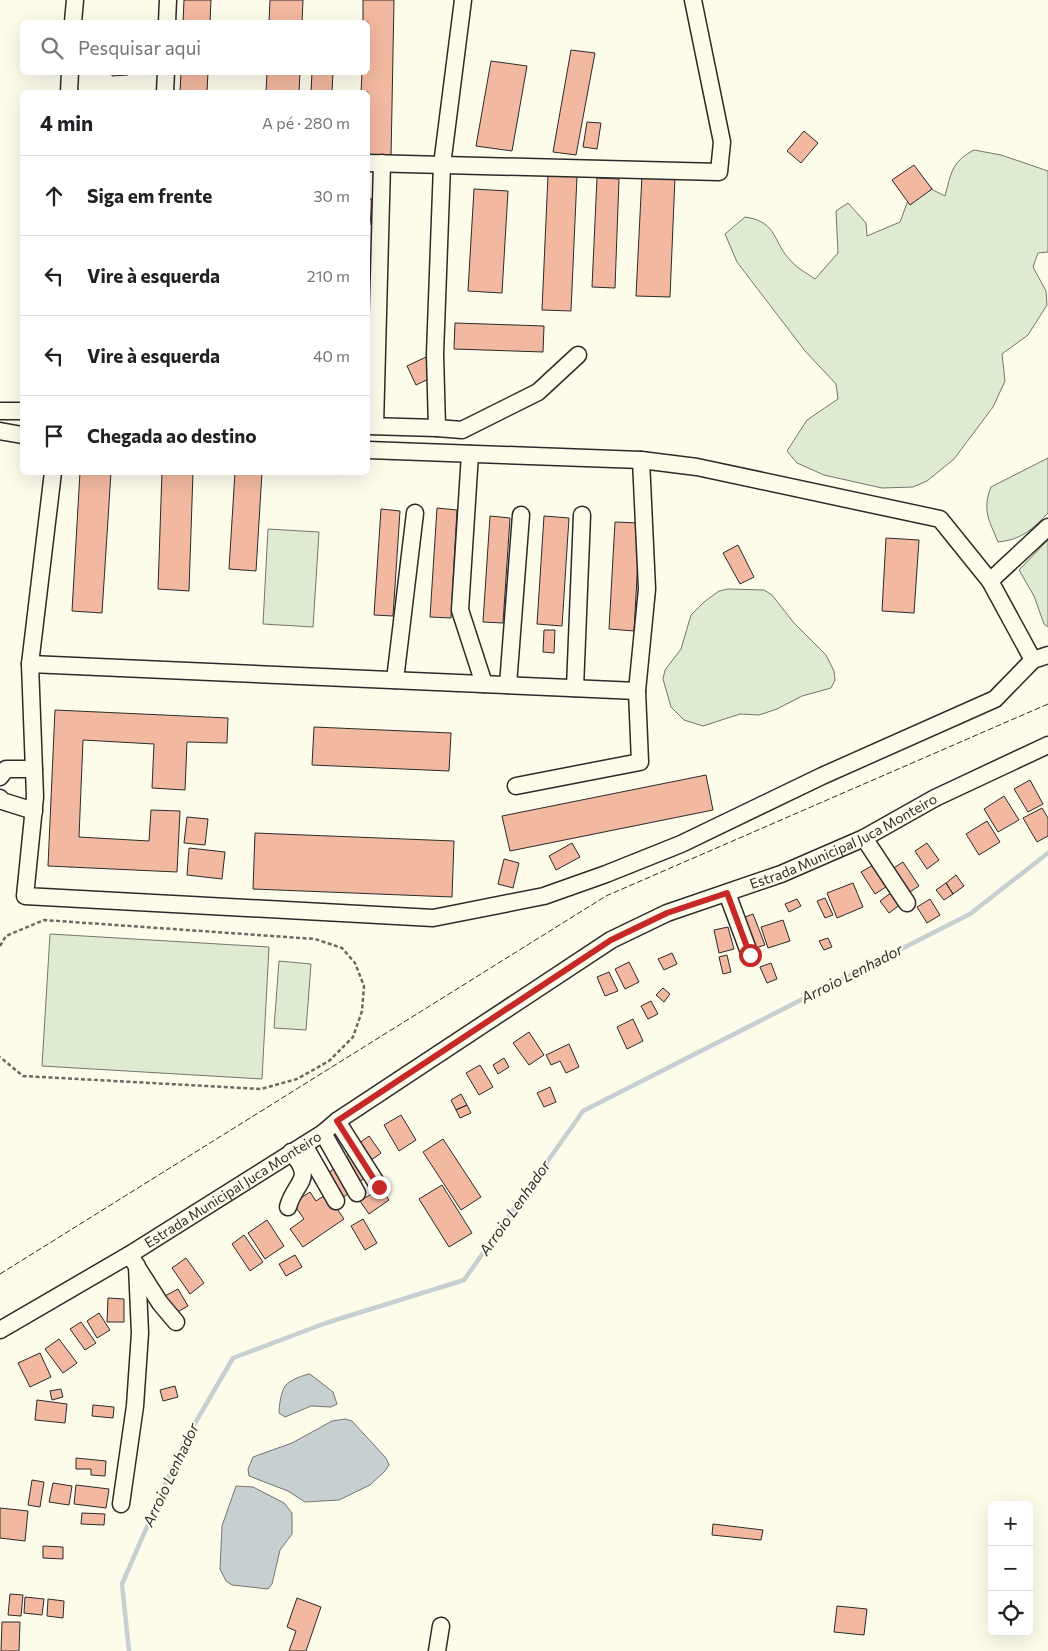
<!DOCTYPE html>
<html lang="pt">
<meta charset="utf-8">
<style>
body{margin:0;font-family:Commissioner,sans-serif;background:#f6f6f6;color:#202124}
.controls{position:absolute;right:15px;bottom:15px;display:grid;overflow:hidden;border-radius:8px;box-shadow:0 5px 20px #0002}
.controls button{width:45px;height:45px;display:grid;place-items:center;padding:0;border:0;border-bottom:1px solid #e0e0e0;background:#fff;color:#202124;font:25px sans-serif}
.stop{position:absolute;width:15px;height:15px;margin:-11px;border:4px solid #c62828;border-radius:50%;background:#fff}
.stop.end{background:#c62828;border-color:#fff;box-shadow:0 1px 5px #0008}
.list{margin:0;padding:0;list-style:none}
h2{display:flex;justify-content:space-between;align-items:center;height:65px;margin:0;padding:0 20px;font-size:21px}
h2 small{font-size:16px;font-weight:400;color:#757577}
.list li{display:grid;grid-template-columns:32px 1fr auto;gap:15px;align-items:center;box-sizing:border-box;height:80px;padding:0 20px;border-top:1px solid #e0e0e0}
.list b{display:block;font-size:19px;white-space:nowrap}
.list em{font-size:16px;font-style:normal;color:#757577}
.icon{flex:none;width:28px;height:28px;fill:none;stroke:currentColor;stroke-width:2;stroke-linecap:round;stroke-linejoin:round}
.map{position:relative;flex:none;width:1048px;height:1651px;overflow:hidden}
.search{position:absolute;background:#fff;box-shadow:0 5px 20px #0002;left:20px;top:20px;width:350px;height:55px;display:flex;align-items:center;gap:12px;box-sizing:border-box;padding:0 18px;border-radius:8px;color:#757577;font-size:19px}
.panel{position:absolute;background:#fff;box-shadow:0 5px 20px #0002;left:20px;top:90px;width:350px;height:385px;border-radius:8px}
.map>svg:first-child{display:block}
</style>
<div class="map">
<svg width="1048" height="1651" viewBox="0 0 1048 1651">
<rect width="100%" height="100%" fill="#fdfbea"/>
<path fill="#deebd1" stroke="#74746e" d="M974 150 1001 155 1048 171V252L1038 253 1033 267 1046 291 1047 305 1028 335 1002 354 1005 381 993 407 954 459 927 481 913 487 882 488 824 475 797 463 787 451 807 420 838 399 836 384 805 351 737 262 725 234 745 217C779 222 772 243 792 262 798 269 807 273 815 279L838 253 836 211 848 203 866 223 867 236 900 222 915 182 916 169 933 190 945 196C951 174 951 162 974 150Z
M1048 458V513C1033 529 1021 540 998 542 989 520 982 510 991 487Z
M268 529 319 532 313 627 263 624Z
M1048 540V627L1044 624 1034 596 1019 570Z
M728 589 764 590 772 595 794 623 826 655 834 671 835 680 831 688 802 696 777 709 759 715 740 714 703 726 684 720 671 707 663 679 665 670 681 649 691 615 704 602 719 591Z
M50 934 269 947 262 1079 42 1066Z
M279 961 311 964 306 1030 274 1028Z"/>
<path fill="#c7d0d0" stroke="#74746e" d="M310 1374 333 1392 337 1404 331 1407 311 1406 285 1417 279 1413C279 1406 281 1392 285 1386 290 1380 303 1375 310 1374Z
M345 1419 352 1421 386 1458 389 1465 385 1471 370 1485 339 1500 305 1502 288 1491 249 1476 248 1469 253 1457 292 1443 332 1421Z
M236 1486 253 1487 284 1503 292 1513V1534L280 1550 272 1584 268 1589 232 1585 226 1581 220 1569 222 1526Z"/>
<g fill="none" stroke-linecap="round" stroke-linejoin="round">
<path stroke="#c7d0d0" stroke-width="4.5" d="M129 1651 122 1584 183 1444 233 1358 326 1323 464 1280 583 1111 970 914 1048 853"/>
</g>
<path fill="#f2b8a0" stroke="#2b2b2b" d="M184 0H211L210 22H183Z
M270 0H303L302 22H269Z
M363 0H394L391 158H368V92H361L362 72H368V22H363Z
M571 50 595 53 576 155 553 152Z
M491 61 527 66 512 151 476 146Z
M112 72H128V75L112 76Z
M181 72H208L207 92H180Z
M267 72H300L299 92H266Z
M312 72H333L332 92H311Z
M587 122 601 123 597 149 583 147Z
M804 131 818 143 801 163 787 151Z
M914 165 932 189 910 205 892 180Z
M548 175 577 176 571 311 542 310Z
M642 175 675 177 670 297 636 296Z
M597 178 619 179 615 288 592 287Z
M474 189 508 191 502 293 468 291Z
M368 199H372L370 225H368Z
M455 323 544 326 543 352 454 349Z
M426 357 435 376 416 385 407 366Z
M80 472H111L102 613 72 611Z
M162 472H193L189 591 158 589Z
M235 472H262L256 571 229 569Z
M437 508 457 510 451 618 430 617Z
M381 509 400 511 393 616 374 615Z
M490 516 510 518 503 623 483 622Z
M544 516 569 518 562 626 537 624Z
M615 522 640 523 634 631 609 629Z
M886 538 919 540 914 613 882 611Z
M738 545 754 577 740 584 723 553Z
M544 630H555L554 653 543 652Z
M55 710 228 718 227 743 187 742 185 790 152 788 154 744 83 740 79 837 149 841 151 810 180 811 177 872 48 866Z
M314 727 451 733 449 771 312 765Z
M706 775 713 810 510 851 502 816Z
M1030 780 1043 804 1028 812 1014 789Z
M1004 796 1019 820 998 832 984 809Z
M1042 808 1048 818V836L1037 842 1023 818Z
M187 817 208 819 205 845 184 843Z
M987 821 1000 842 979 855 966 834Z
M255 833 454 841 452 897 253 889Z
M572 843 580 857 556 870 549 856Z
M927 843 939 860 927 869 915 851Z
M189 848 225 852 222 879 187 875Z
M504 859 519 863 513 888 498 884Z
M903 862 919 886 905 895 889 871Z
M875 864 889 885 875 894 861 872Z
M956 875 964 886 953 894 946 883Z
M853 883 863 907 837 918 827 893Z
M946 883 953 894 944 900 936 890Z
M892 892 901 904 889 913 880 901Z
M825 898 833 915 825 918 817 901Z
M797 899 801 906 789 912 785 904Z
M930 899 940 915 927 923 917 907Z
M753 914 765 945 752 949 740 919Z
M783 920 790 941 768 948 761 927Z
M728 927 734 949 719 953 714 930Z
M828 938 832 947 824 950 819 941Z
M672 953 677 964 664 970 658 959Z
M727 955 731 972 723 974 719 957Z
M629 962 639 982 625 989 615 969Z
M771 963 777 979 767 983 760 967Z
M609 972 618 991 605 996 597 977Z
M663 988 670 994 664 1002 656 995Z
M651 1001 658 1014 648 1019 641 1006Z
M633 1019 643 1041 627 1049 617 1027Z
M529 1032 544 1055 529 1065 513 1043Z
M569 1044 579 1067 566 1073 560 1061 551 1065 546 1055Z
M504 1058 509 1067 498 1074 493 1065Z
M480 1065 493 1087 479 1095 466 1073Z
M550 1087 556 1102 544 1107 537 1093Z
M461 1094 467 1105 456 1110 451 1100Z
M467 1105 471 1113 460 1118 456 1110Z
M401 1115 416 1140 399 1151 384 1125Z
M369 1136 381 1153 370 1161 358 1144Z
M443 1139 481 1197 461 1210 423 1152Z
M352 1153 368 1176 356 1184 340 1161Z
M335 1168 351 1192 342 1198 327 1174Z
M442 1185 472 1233 449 1247 419 1199Z
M381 1188 389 1200 369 1214 360 1201Z
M310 1192 316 1201 327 1194 344 1219 303 1247 290 1229 304 1219 293 1203Z
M363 1219 377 1243 365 1250 351 1226Z
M267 1220 284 1246 265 1259 248 1233Z
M244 1235 263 1262 250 1271 232 1244Z
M295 1255 302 1267 286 1276 279 1264Z
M186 1258 204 1283 190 1294 172 1268Z
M178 1289 188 1306 174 1314 163 1297Z
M108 1298 124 1299V1322H107Z
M99 1313 110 1330 97 1338 87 1321Z
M81 1322 96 1343 85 1350 70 1329Z
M59 1339 77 1363 63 1373 45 1349Z
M40 1353 51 1377 30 1387 18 1363Z
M175 1386 178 1397 163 1401 160 1390Z
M61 1389 63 1397 52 1400 50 1391Z
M37 1400 67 1404 65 1423 35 1420Z
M93 1405 114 1407 113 1418 92 1416Z
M76 1458 106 1461 105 1476 91 1475V1469H76Z
M32 1480 44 1482 40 1507 28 1505Z
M53 1483 72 1486 69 1505 49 1502Z
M76 1485 109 1489 106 1508 74 1504Z
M0 1508 28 1511 25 1541 0 1538Z
M82 1513 105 1514 104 1525 81 1524Z
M713 1524 763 1530 761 1540 712 1535Z
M43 1546 63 1547V1559L43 1558Z
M10 1594 23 1595 21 1616 8 1615Z
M25 1597 44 1599 42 1615 24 1613Z
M297 1598 321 1607 306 1651H289L296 1631 287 1627Z
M48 1599 64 1601 63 1618 47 1616Z
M837 1606 867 1609 864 1635 834 1632Z
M2 1622H20L19 1651H1Z"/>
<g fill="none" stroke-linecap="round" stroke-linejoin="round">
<defs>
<g id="minor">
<path d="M73 22 75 0"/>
<path d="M167 22 168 0"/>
<path d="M69 92 70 72"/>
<path d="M165 92 166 72"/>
<path d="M368 163 719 172 722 142 693 0"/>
<path d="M0 411H22"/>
<path d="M368 426 437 428 462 430 538 392 578 355"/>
<path d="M375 426 382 163"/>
<path d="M437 428 435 354 442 165 463 0"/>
<path d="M0 431 22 435"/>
<path d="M368 450 641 460 697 467 940 519 990 581 1033 660"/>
<path d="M470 454 460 610 484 684"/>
<path d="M641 460 647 589 637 691 30 664 35 797 25 896 433 918 544 896 606 874 681 844 822 776 995 699 1033 660 1048 655"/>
<path d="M990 581 1048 527"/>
<path d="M30 664 53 472"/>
<path d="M395 680 415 513"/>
<path d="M508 685 521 515"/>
<path d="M575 688 582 515"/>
<path d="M0 777 6 769H34"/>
<path d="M516 786 640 762 637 691"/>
<path d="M0 798 2 801 34 811"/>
<path d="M864 838 907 903"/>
<path d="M727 893 750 955"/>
<path d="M337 1121 379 1187"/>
<path d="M323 1133 357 1193"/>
<path d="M304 1145 336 1201"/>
<path d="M288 1207C295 1181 316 1180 291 1152"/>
<path d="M137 1267 160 1303 176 1322"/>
<path id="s1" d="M0 1330 129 1255 323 1133 337 1121 611 940 667 913 781 874 864 838 935 798 1048 745"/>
<path d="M121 1504 135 1406 140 1333 137 1266 129 1255"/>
<path d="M437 1651 441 1626"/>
</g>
</defs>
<use href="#minor" stroke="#2b2b2b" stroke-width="19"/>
<path stroke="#6a6964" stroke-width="2.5" stroke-dasharray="4 2.5" stroke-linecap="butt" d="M0 946 6 936 44 920 315 939 342 948 355 963 364 986 362 1011 353 1037 329 1061 297 1079 261 1089 23 1076 0 1057"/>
<use href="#minor" stroke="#fdfbea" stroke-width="16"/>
<path stroke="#2b2b2b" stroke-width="1" stroke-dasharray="6 2.5" stroke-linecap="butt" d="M0 1274 606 896 1048 704"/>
</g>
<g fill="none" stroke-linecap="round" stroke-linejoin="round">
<path stroke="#c62828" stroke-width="6" d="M379 1187 337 1121 611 940 667 913 727 893 750 955"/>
</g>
<g text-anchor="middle" stroke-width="4" stroke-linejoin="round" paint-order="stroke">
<g font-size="14" fill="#2b2b2b" stroke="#fdfbea">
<text dy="5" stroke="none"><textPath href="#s1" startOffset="978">Estrada Municipal Juca Monteiro</textPath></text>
<text dy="5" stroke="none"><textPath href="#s1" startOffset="272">Estrada Municipal Juca Monteiro</textPath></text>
</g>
<g font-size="15" font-style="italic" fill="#2b2b2b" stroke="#fdfbea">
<text transform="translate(852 974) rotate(-27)" y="5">Arroio Lenhador</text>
<text transform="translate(515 1208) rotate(-55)" y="5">Arroio Lenhador</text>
<text transform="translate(171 1475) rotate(-65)" y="5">Arroio Lenhador</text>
</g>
</g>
</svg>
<div class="controls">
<button>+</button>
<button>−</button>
<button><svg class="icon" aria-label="locate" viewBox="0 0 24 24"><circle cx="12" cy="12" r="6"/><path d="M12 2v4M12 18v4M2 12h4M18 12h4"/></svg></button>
</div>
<div class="stop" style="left:750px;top:955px"></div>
<div class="stop end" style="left:379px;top:1187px"></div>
<div class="search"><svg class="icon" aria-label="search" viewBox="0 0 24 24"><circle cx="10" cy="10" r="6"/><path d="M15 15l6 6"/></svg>Pesquisar aqui</div>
<section class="panel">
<h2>4 min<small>A pé · 280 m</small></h2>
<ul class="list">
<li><svg class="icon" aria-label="ahead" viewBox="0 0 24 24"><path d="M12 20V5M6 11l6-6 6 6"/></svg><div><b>Siga em frente</b></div><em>30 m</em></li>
<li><svg class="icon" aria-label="left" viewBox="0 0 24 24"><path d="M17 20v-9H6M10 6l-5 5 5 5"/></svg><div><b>Vire à esquerda</b></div><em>210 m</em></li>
<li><svg class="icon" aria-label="left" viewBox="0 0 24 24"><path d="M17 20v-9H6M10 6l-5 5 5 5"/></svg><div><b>Vire à esquerda</b></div><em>40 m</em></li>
<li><svg class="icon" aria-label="arrive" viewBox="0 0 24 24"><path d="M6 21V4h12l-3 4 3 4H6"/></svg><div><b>Chegada ao destino</b></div></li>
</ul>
</section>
</div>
